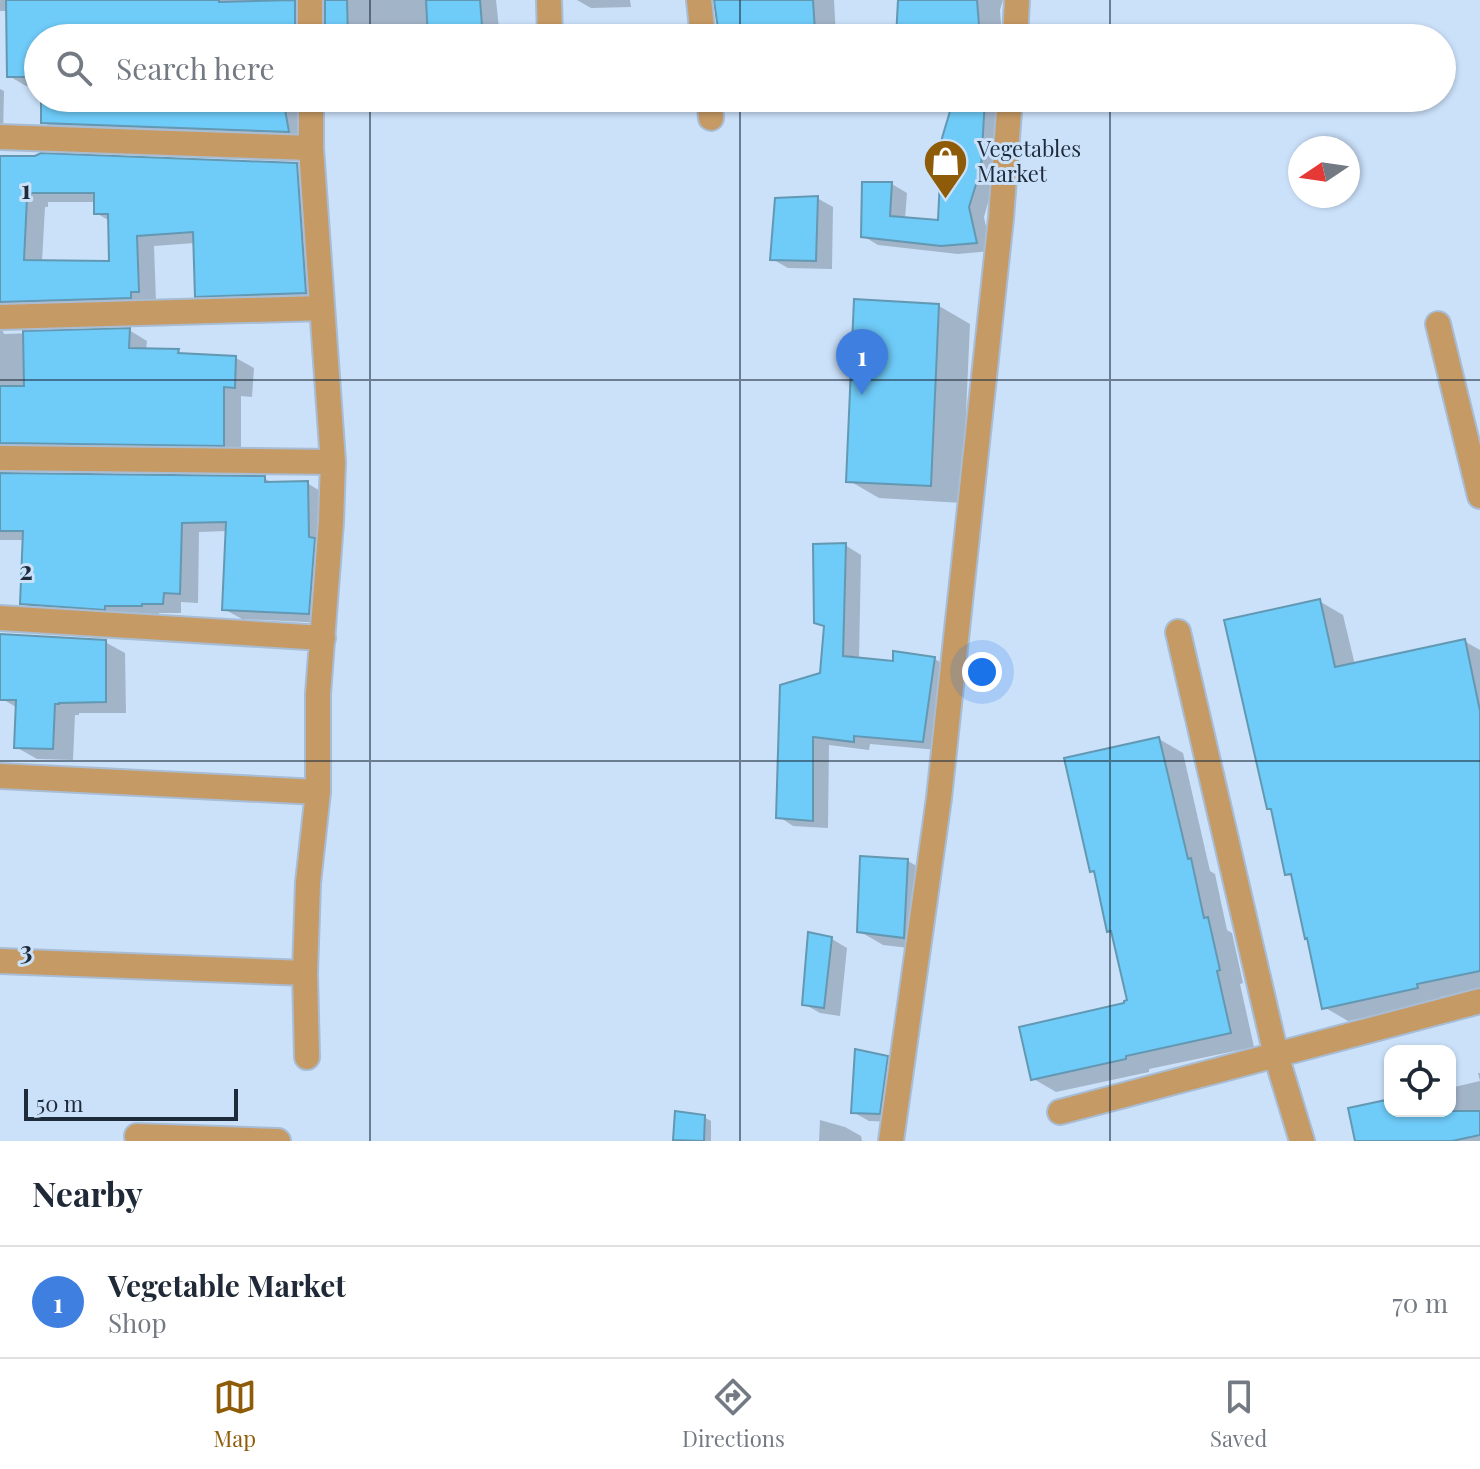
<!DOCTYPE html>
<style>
body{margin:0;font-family:"Playfair Display",serif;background:#f6f6f7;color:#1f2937}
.controls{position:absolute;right:24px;bottom:24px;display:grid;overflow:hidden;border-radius:16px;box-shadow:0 2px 6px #0004}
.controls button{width:72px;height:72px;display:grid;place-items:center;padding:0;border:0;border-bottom:2px solid #e0e1e3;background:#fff;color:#1f2937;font:40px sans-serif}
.compass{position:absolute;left:1288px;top:136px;width:72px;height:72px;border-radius:50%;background:#fff;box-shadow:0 2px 6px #0004;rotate:257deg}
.scale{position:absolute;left:24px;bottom:20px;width:214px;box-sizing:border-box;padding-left:8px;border:4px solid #1d2b3a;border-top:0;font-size:22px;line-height:28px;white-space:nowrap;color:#1d2b3a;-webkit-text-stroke:6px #cbe1fa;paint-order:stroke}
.you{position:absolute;left:982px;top:672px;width:28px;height:28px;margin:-20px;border:6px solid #fff;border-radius:50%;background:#1a73e8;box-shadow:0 0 0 12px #1a73e833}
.badge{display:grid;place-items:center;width:52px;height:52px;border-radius:50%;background:#8e5c08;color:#fff;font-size:26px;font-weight:700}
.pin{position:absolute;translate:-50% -66px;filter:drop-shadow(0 2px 4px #0008)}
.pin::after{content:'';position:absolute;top:42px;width:28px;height:24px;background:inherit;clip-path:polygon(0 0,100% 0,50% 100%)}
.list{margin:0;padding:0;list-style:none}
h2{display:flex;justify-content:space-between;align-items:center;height:104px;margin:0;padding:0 32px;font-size:34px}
h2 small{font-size:26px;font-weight:400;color:#747a83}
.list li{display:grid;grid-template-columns:52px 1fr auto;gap:24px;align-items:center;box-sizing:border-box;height:112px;padding:0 32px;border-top:2px solid #e0e1e3}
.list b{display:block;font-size:30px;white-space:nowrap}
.list p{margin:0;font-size:26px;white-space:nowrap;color:#747a83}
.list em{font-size:26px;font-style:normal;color:#747a83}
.icon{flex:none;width:44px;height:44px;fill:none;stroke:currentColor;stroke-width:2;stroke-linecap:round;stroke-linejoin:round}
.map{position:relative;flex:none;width:1480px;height:1141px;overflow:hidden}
.search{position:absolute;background:#fff;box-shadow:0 2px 6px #0004;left:24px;right:24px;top:24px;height:88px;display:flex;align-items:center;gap:20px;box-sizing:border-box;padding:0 28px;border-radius:44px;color:#747a83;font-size:30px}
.sheet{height:216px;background:#fff}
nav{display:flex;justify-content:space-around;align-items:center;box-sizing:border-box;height:112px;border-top:2px solid #e0e1e3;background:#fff;font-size:22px;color:#747a83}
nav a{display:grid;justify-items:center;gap:4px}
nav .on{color:#8e5c08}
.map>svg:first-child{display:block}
</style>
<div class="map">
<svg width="1480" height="1141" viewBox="0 0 1480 1141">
<rect width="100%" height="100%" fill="#cbe1fa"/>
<path fill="#0003" fill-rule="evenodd" d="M0 0H316L312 38H38V86H26L9 76 8 11H0Z
M327 0H496L500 38H430L429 25 364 29V38H327Z
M577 0H630L631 7 591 8Z
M716 0H834L836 38H737L720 28Z
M900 0H1003L1000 10 1002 38H900Z
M0 89 4 91 3 136H0Z
M43 98H298L306 141 60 132 43 122Z
M433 98H498V103L450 109Z
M956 98H1001L995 178 984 217 991 251 958 254 878 245 863 236 892 184 907 193 905 219 940 222Z
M0 158 294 164 312 175 323 303 215 306 197 295 195 243 154 246 156 301 4 321 2 329 4 334 129 330 147 341 146 350 178 351 187 356 236 358 254 368 252 397 241 396V455L2 470 4 475 264 478 274 484 307 483 325 494 326 623 242 619 224 609 227 531 199 532 198 603 181 602V613H159V615L40 613 22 603 25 540H0ZM48 202H96V213L110 221 111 263 42 262 45 207H48Z
M817 198 833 207 832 269 788 268 772 259Z
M939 306 970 324 962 503 879 498 848 480Z
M845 545 861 555 859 659 895 664 935 659 950 668 938 750 870 744 869 750 829 745 828 828 793 826 778 816 821 675 826 628 816 622Z
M1319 601 1343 615 1355 665 1464 641 1480 650V988L1440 997 1441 1001 1348 1021 1324 1007 1293 878 1287 874 1273 811 1269 808Z
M105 642 125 653 126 713H79V715H75L73 760 37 759 16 747 18 708 2 699Z
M1159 739 1183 753 1210 871 1215 874 1227 930 1232 933 1243 983 1240 984 1254 1047 1149 1069V1072L1056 1092 1032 1078 1129 1002 1114 934 1109 931 1096 873 1092 871Z
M908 861 932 875 927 950 883 945 859 931Z
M832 939 847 948 840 1016 820 1013 804 1004Z
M887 1058 903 1067 895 1122 869 1121 853 1112Z
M1478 1073H1480V1141H1357L1350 1110 1390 1101V1111H1450V1088L1480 1081Z
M704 1117 711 1121V1141H680L676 1139Z
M820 1120 845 1127 861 1136 862 1141H819Z"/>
<path fill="#6fcbf8" stroke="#6398b3" stroke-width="2" fill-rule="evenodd" d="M6 0H219V2L295 0V38H186V33L130 36V38H38V77H7Z
M325 0H347L348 38H325Z
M426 0H480L483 38H428Z
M714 0H813L815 31 718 29Z
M898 0H977L980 38H896Z
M41 98H283L289 132 41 123Z
M954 98H985L981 168 969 207 977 243 941 246 861 237 862 182H892L890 216 938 220 942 138Z
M41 153 297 163 306 293 195 297 193 232 137 236 139 292H131V298L0 302V156H35ZM31 193H94V214H108L109 261 24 260 27 198H31Z
M818 196 816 261 770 260 775 198Z
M854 299 939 304 931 486 846 482Z
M130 328 129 348 179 349 178 353 236 356 235 388 224 387V446L0 443V386H24L23 331Z
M0 473 265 476V482L308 481 309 537 315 538 309 614 222 610 226 522 182 523 180 594 164 593 163 604H142V606H105V610L20 604 23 531H0Z
M846 543 843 656 893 661V651L935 657 923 742 854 736V742L813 737V821L776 818 780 685 820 673 824 626 814 623 813 544Z
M1320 599 1335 667 1465 639 1480 711V971L1417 984 1418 988 1322 1009 1307 938 1305 939 1291 874 1285 875 1271 809H1267L1224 620Z
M0 634 106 640V702L59 703V704H55L53 749 14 748 16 700H0Z
M1159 737 1188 859 1191 858 1204 918 1208 917 1220 970 1217 971 1231 1033 1126 1056V1059L1031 1080 1019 1027 1124 1003V1001L1127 1000 1111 931 1107 932 1094 871 1090 872 1064 758Z
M860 856 908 859 904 938 857 932Z
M808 932 832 937 824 1008 802 1005Z
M855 1049 888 1056 880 1114 851 1113Z
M1386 1100 1389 1111H1480V1135L1452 1141H1355L1348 1108Z
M675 1111 705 1115 704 1141 673 1140Z"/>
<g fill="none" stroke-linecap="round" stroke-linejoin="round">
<defs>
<path id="minor" d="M310 0V38
M549 0 550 38
M699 0 703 38
M1015 38 1017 0
M709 98 711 118
M0 137 311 148
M0 317 322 308
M1438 324 1480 496
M0 458 333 462
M0 618 323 638
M1178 632 1276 1055 1302 1141
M0 776 318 792
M0 961 305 973
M307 1057 305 973 308 883 318 792V694L331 522 333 462 311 148V98
M1060 1112 1480 1001
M137 1136 278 1141
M891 1141 939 798 1001 218 1010 98"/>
</defs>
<use href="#minor" stroke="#a8bdd4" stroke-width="28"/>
<use href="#minor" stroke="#c69a64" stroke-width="24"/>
</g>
<path fill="none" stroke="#1d2b3a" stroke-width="2" stroke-opacity="0.55" d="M370 0V38M740 0V38M1110 0V38M370 98V1141M740 98V1141M1110 98V1141M0 380H1480M0 761H1480"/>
<defs>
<symbol id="shop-pin" viewBox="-11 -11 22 30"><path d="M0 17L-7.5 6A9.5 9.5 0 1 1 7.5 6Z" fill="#8e5c08" stroke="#cbe1fa"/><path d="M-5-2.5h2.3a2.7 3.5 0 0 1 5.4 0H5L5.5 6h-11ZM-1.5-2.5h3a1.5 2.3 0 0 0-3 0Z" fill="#fff"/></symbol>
</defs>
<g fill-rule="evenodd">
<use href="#shop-pin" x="920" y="136" width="51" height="69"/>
</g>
<g text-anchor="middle" stroke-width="6" stroke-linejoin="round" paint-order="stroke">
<g font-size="22" fill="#1d2b3a" stroke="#cbe1fa" text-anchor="start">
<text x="977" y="157">Vegetables<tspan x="977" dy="25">Market</tspan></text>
</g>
</g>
<g font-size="26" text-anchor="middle" font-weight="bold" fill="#1d2b3a" stroke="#cbe1fa" stroke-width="6" stroke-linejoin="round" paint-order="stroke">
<text x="26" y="199">1</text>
<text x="26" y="580">2</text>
<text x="26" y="960">3</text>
</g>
</svg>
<div class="controls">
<button><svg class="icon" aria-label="locate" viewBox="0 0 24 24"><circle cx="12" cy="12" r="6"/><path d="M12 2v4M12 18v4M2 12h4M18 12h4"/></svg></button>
</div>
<svg class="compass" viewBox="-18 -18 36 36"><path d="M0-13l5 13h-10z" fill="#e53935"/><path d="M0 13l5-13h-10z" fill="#747a83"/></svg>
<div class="scale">50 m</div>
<div class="you"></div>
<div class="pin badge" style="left:862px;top:395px;background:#3f7fe0">1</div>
<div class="search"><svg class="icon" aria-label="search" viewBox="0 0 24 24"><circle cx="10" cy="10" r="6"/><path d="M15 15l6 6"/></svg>Search here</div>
</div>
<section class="sheet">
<h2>Nearby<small></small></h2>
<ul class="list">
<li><span class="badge" style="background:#3f7fe0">1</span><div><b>Vegetable Market</b><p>Shop</p></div><em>70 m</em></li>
</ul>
</section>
<nav>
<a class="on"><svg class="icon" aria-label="map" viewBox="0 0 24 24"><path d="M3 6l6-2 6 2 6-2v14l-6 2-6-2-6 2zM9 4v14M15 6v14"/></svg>Map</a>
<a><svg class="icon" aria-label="directions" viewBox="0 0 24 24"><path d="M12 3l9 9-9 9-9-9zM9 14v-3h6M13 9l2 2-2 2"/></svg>Directions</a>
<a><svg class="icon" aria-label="saved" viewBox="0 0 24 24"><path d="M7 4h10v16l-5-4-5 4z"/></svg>Saved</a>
</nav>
